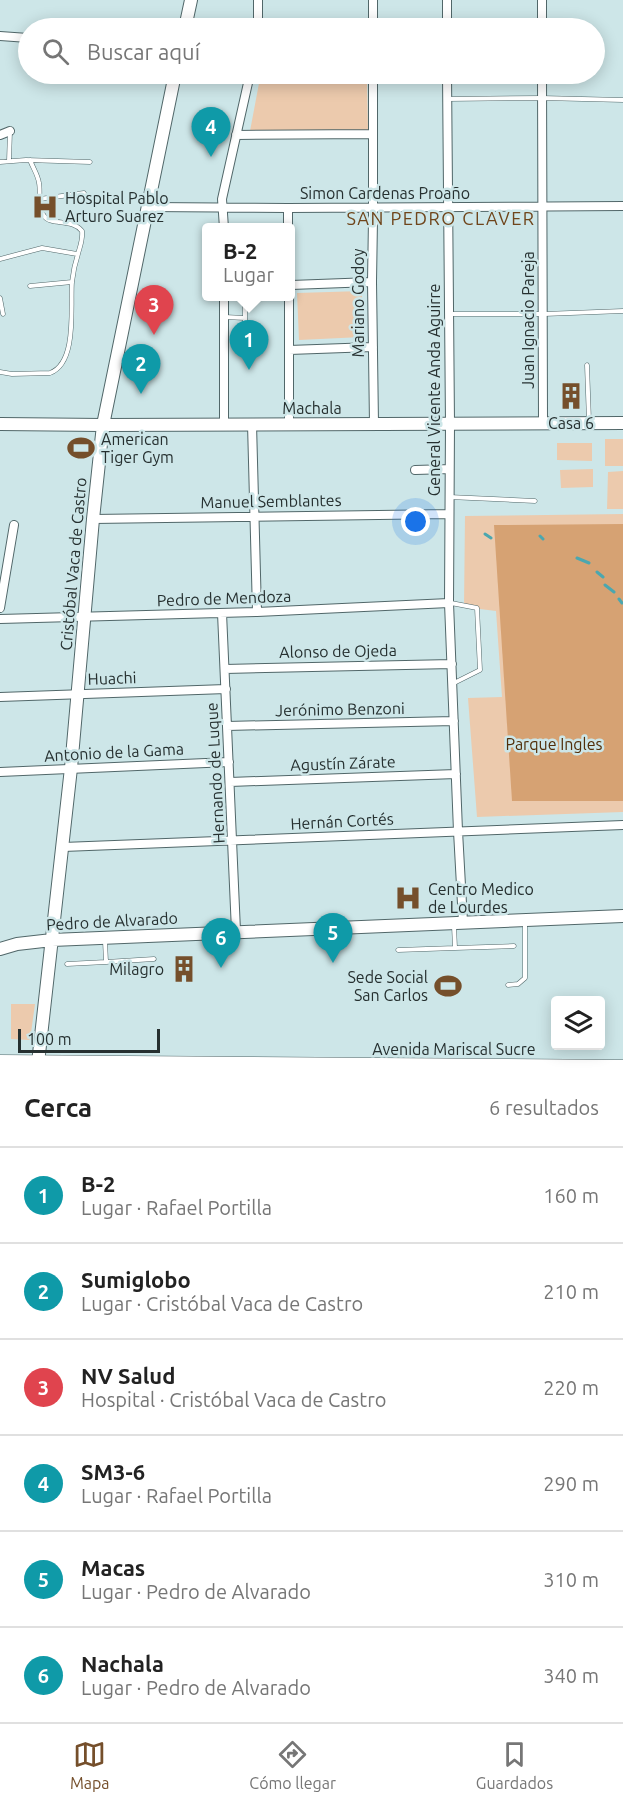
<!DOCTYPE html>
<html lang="es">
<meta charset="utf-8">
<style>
body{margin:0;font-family:Ubuntu,sans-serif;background:#f6f6f6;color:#222}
.controls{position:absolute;right:18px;bottom:18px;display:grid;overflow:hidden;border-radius:6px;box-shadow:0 3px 15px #0003}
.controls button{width:54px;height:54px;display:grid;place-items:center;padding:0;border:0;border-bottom:2px solid #e0e0e0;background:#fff;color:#222;font:30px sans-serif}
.scale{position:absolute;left:18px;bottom:15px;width:142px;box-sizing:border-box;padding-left:6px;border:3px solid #263030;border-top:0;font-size:16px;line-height:21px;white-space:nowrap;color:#263030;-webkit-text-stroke:4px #cde6e8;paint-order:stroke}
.you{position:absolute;left:416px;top:522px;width:21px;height:21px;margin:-15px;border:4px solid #fff;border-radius:50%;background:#1a73e8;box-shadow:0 0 0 9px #1a73e833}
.badge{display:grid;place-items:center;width:39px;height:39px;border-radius:50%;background:#754f2b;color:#fff;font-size:20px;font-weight:700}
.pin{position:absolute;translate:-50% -50px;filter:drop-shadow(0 2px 3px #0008)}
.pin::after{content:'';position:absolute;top:32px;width:21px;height:18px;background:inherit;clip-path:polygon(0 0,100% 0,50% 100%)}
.popup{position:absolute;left:202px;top:223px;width:93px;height:78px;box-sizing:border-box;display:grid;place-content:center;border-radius:6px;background:#fff;filter:drop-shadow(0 2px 4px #0005);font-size:20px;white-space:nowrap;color:#767676}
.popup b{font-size:22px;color:#222}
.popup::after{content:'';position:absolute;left:50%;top:100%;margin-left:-12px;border:12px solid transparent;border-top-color:#fff}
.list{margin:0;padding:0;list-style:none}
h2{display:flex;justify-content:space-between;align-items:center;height:78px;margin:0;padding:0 24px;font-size:26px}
h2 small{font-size:20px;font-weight:400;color:#767676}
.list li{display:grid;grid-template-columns:39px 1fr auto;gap:18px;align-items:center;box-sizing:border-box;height:96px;padding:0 24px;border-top:2px solid #e0e0e0}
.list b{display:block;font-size:22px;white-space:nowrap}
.list p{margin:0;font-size:20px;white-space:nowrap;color:#767676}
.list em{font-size:20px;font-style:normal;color:#767676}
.icon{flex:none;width:33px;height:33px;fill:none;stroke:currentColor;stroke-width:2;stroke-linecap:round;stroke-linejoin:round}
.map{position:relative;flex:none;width:623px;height:1068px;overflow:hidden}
.search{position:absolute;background:#fff;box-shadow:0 3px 15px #0003;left:18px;right:18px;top:18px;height:66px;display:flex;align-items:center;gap:15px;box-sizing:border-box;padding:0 21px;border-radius:33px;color:#767676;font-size:22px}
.sheet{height:654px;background:#fff}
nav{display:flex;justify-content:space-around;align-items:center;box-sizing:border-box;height:84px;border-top:2px solid #e0e0e0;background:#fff;font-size:16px;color:#767676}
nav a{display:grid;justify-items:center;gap:3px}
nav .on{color:#754f2b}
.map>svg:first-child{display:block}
</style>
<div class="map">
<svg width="623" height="1068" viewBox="0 0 623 1068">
<rect width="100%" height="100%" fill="#cde6e8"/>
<path fill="#eccaad" d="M367 77 368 130 250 131 260 78Z
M362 291V337L299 340 297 293Z
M605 439H623V466H605Z
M557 443H592V461L557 460Z
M593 469V487L561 488 560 470Z
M623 471V509H607L608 472Z
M623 514V812L477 817 468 698 502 697 496 611 464 607 465 516Z
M11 1004H35L30 1040 11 1039Z"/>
<path fill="#d6a273" d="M623 524V801H512L494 525Z"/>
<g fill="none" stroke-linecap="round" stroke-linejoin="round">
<path stroke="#4ba7af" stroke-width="3" d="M485 534 491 538
M540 536 543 539
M577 558 589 563
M597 572 603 577
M605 585 614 592
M619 599 622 603"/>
<defs>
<path id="lane" d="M447 99 542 98 623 100
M9 161 10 131
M0 162 26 160 90 162
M40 199 84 193
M0 259 42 248 77 254
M30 286 72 282
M245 296V318
M0 298 3 314
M450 314H544L623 311
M225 317 245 318V352
M587 365 589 421
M0 372 12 374 50 373C78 363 70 305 72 282 73 273 75 263 78 254 80 246 83 240 82 231 72 218 51 226 44 216 37 207 41 192 39 183 38 175 33 168 30 160
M449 497 535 501
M451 603 477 608 480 670 454 683
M455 948 514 946
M398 950 455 948 454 926
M106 962 154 959
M67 964 106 962 105 941
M508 985 518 984 525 978V923"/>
<path id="street" d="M258 0V28
M373 0V28
M542 0V28
M447 28V0
M0 36 28 38
M373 74V219L372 282 374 424
M447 74 450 424 449 603 458 831 463 922
M542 74 543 422
M0 135 10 131
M236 135 373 134
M147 207 288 208 623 206
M224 228 222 199 250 74
M288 228V208
M291 285 372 282
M289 296V424
M289 350 373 347
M224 424V296
M252 424 257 612
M415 470 449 469
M93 519 449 514
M0 608 14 525
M222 613 236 931
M0 619 257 612 449 603
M225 669 452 664
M0 697 226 689
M227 726 454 721
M0 772 229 762
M230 782 456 774
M63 847 623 825"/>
<path id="secondary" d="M185 28 191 0
M0 424 103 425 623 423
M0 949 17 944 52 940 623 916
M38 1063 71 768 93 519 103 425 175 74"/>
<path id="primary" d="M0 1062 623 1067"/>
</defs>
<use href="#lane" stroke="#516769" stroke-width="5"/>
<use href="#street" stroke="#516769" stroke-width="10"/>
<use href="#secondary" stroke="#516769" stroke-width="14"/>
<use href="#primary" stroke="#516769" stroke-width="15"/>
<use href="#lane" stroke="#fff" stroke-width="4"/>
<use href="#street" stroke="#fff" stroke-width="8"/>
<use href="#secondary" stroke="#fff" stroke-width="12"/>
<use href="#primary" stroke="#fff" stroke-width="14"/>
</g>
<defs>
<symbol id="hospital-bare" viewBox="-9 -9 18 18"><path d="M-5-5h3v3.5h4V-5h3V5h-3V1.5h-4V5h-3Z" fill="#754f2b" stroke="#cde6e8" stroke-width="2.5" paint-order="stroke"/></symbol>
<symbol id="building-bare" viewBox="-9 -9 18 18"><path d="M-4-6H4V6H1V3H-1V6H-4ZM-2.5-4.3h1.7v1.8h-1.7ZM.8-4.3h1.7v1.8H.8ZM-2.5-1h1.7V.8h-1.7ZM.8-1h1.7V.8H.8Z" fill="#754f2b" stroke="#cde6e8" stroke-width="2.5" paint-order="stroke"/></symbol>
<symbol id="stadium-bare" viewBox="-9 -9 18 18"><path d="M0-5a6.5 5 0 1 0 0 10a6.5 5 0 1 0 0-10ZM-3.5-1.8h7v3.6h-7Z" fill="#754f2b" stroke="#cde6e8" stroke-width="2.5" paint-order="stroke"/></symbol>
</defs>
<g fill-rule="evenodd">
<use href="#hospital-bare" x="26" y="188" width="38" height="38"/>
<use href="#building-bare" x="552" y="377" width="38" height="38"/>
<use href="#stadium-bare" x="62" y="429" width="38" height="38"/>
<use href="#hospital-bare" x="389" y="879" width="38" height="38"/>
<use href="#building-bare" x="165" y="950" width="38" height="38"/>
<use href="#stadium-bare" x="429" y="967" width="38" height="38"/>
</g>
<g text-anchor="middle" stroke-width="5" stroke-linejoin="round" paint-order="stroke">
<g font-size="16" fill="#263030" stroke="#cde6e8">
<text x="385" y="199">Simon Cardenas Proaño</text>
<text transform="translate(358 303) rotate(-90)" y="6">Mariano Godoy</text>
<text transform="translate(528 320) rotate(-90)" y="6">Juan Ignacio Pareja</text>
<text transform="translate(434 390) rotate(-90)" y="6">General Vicente Anda Aguirre</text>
<text x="312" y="414">Machala</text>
<text transform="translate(271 501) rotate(-1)" y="6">Manuel Semblantes</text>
<text transform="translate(73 564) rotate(-85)" y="6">Cristóbal Vaca de Castro</text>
<text transform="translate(224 598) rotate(-2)" y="6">Pedro de Mendoza</text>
<text transform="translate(338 651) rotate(-1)" y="6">Alonso de Ojeda</text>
<text transform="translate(112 678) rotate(-2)" y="6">Huachi</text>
<text transform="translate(340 709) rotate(-1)" y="6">Jerónimo Benzoni</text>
<text transform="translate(114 752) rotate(-3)" y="6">Antonio de la Gama</text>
<text transform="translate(343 763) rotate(-2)" y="6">Agustín Zárate</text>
<text transform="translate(215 773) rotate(-93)" y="6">Hernando de Luque</text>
<text transform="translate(342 821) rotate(-3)" y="6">Hernán Cortés</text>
<text transform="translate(112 921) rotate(-3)" y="6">Pedro de Alvarado</text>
<text x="454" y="1055">Avenida Mariscal Sucre</text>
</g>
<g font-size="16" fill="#263030" stroke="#cde6e8" text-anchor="start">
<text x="65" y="204">Hospital Pablo<tspan x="65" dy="18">Arturo Suarez</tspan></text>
<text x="571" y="429" text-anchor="middle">Casa 6</text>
<text x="101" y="445">American<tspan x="101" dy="18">Tiger Gym</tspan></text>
<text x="428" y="895">Centro Medico<tspan x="428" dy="18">de Lourdes</tspan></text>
<text x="164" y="975" text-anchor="end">Milagro</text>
<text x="428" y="983" text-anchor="end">Sede Social<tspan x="428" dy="18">San Carlos</tspan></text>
</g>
<g font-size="16" fill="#512e08" stroke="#cde6e8">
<text x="554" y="750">Parque Ingles</text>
</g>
<g font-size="18" letter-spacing="1.5" fill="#6f451b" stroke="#cde6e8">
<text x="441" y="225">SAN PEDRO CLAVER</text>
</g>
</g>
</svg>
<div class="controls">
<button><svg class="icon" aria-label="layers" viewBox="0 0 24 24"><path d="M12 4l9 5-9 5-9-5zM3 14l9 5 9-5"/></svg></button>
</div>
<div class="scale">100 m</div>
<div class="you"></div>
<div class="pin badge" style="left:249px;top:370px;background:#0f9aa8">1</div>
<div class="popup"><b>B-2</b>Lugar</div>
<div class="pin badge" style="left:141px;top:394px;background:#0f9aa8">2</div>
<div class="pin badge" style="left:154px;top:335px;background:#e0444e">3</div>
<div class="pin badge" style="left:211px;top:157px;background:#0f9aa8">4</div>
<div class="pin badge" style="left:333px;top:963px;background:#0f9aa8">5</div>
<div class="pin badge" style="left:221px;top:968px;background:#0f9aa8">6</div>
<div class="search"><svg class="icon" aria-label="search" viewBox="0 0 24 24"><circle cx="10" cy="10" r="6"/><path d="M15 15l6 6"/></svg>Buscar aquí</div>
</div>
<section class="sheet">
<h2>Cerca<small>6 resultados</small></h2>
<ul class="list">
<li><span class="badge" style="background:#0f9aa8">1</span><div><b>B-2</b><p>Lugar · Rafael Portilla</p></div><em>160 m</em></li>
<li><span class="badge" style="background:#0f9aa8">2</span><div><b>Sumiglobo</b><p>Lugar · Cristóbal Vaca de Castro</p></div><em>210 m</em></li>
<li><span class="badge" style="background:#e0444e">3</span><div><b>NV Salud</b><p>Hospital · Cristóbal Vaca de Castro</p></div><em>220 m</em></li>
<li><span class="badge" style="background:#0f9aa8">4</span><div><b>SM3-6</b><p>Lugar · Rafael Portilla</p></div><em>290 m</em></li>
<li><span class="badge" style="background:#0f9aa8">5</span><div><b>Macas</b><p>Lugar · Pedro de Alvarado</p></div><em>310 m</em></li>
<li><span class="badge" style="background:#0f9aa8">6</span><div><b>Nachala</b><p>Lugar · Pedro de Alvarado</p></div><em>340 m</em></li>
</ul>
</section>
<nav>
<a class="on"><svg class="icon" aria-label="map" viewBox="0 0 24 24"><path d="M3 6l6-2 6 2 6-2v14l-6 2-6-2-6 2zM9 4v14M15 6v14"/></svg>Mapa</a>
<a><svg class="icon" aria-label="directions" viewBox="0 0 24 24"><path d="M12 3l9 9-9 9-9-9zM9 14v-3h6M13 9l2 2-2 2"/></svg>Cómo llegar</a>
<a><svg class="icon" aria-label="saved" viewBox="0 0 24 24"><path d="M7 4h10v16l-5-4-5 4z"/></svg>Guardados</a>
</nav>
